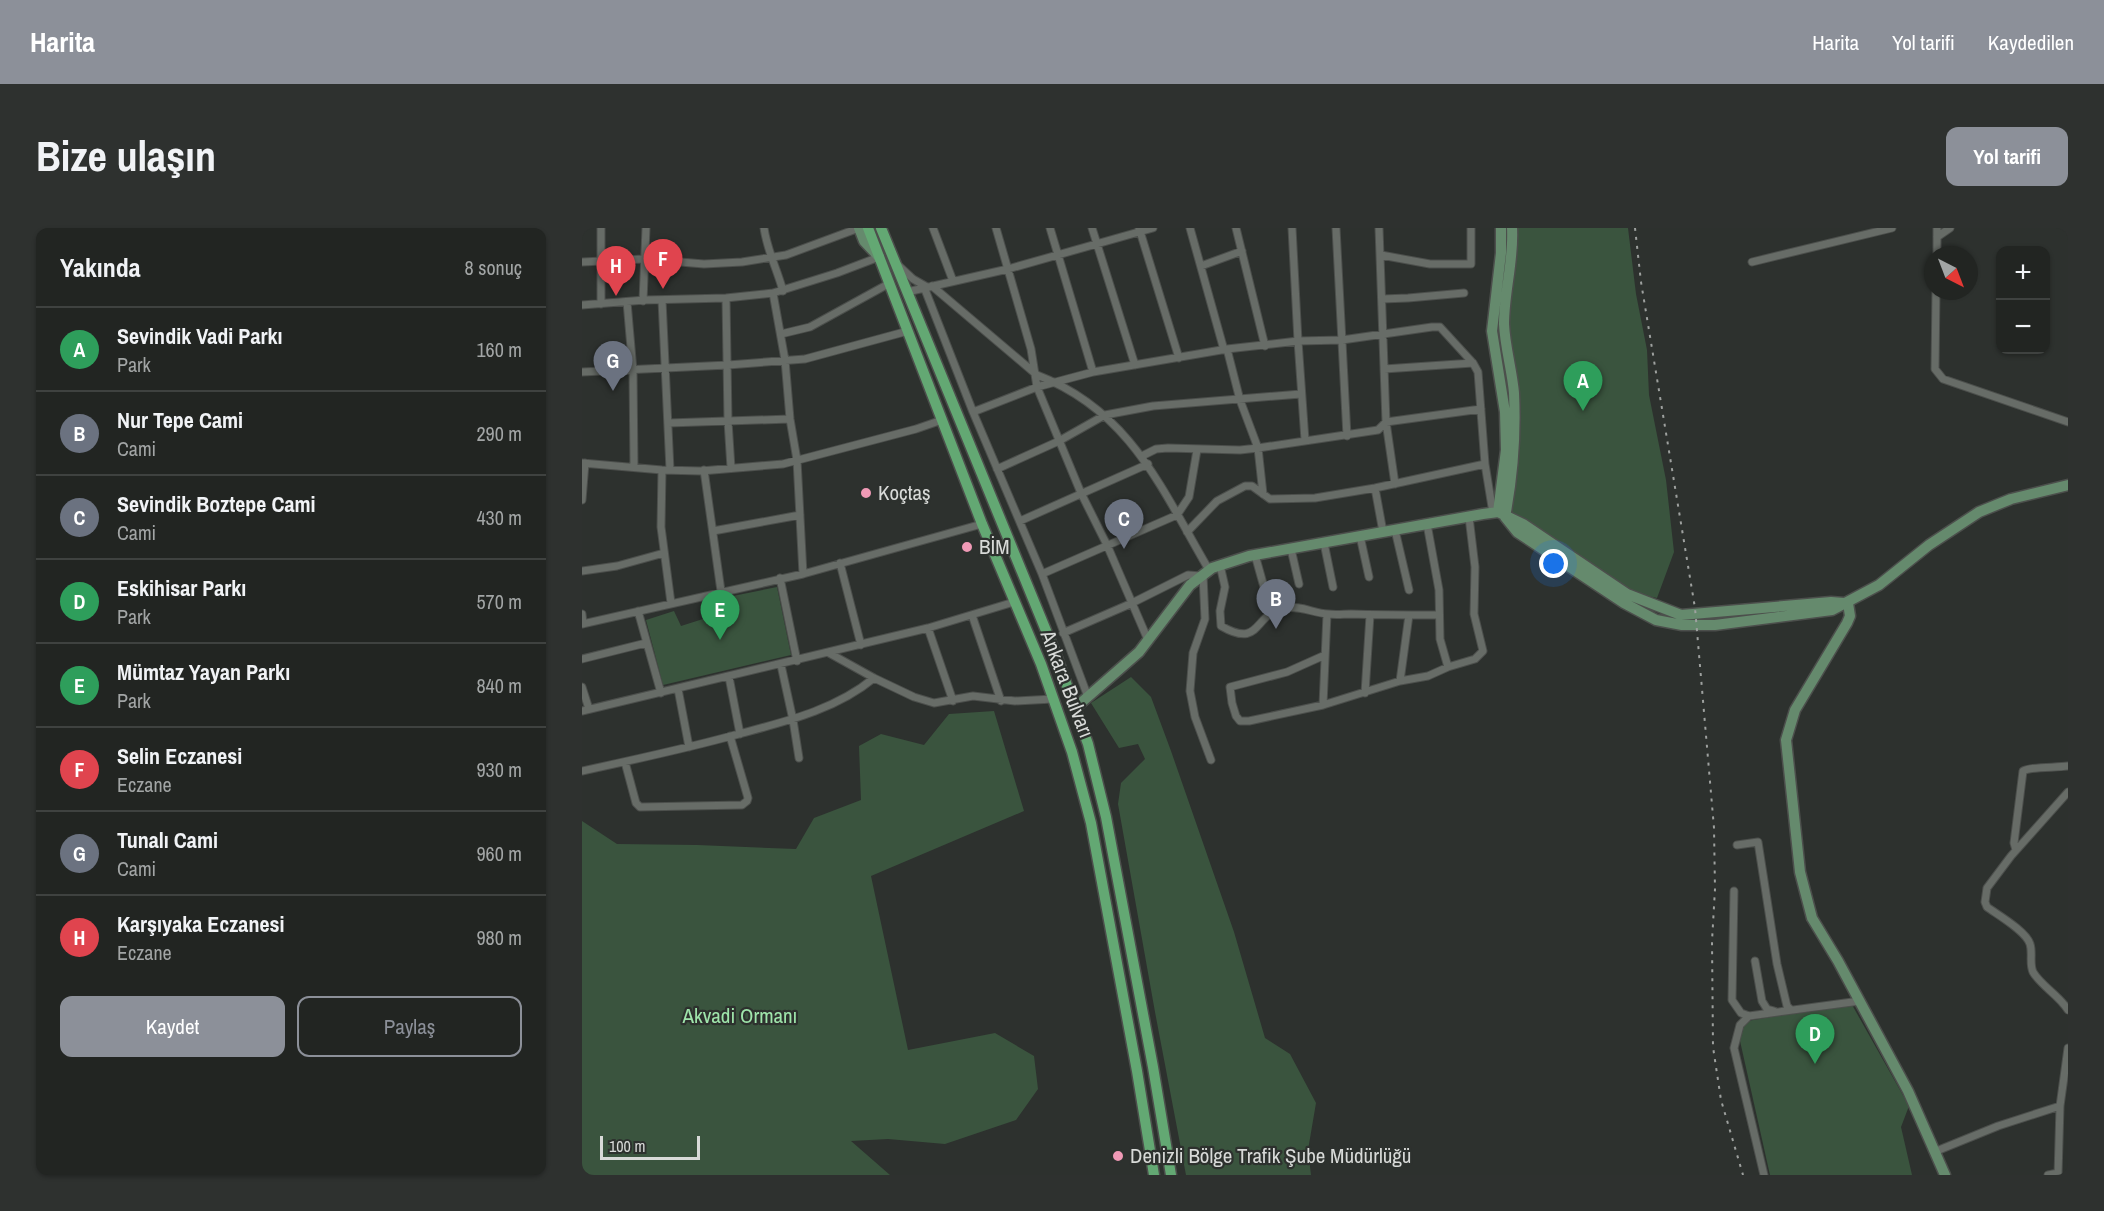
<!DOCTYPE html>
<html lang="tr">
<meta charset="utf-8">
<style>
body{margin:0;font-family:"Archivo Narrow",sans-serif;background:#2e312f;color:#f1f3f6}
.controls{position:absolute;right:18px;top:18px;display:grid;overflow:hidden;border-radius:12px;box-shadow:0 2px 4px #0004}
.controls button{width:54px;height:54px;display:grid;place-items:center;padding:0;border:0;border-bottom:2px solid #3f4240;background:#222522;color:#f1f3f6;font:30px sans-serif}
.compass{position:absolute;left:1342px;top:18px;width:54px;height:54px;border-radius:50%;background:#222522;box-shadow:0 2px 4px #0004;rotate:138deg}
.scale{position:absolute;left:18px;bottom:15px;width:100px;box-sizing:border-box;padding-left:6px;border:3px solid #d8dad8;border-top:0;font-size:16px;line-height:21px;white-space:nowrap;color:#d8dad8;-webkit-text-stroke:4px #2d312e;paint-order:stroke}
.you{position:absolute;left:972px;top:336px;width:21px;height:21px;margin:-15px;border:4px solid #fff;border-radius:50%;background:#1a73e8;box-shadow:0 0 0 9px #1a73e833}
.badge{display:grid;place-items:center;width:39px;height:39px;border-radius:50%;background:#8c9099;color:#fff;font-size:20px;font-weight:700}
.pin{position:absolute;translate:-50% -50px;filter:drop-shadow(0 2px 3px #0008)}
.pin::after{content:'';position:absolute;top:32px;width:21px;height:18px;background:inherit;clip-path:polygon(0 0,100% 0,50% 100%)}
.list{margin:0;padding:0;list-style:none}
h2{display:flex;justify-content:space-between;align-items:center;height:78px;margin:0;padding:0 24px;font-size:26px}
h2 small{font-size:20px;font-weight:400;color:#a2a5a5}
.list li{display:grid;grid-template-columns:39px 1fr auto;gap:18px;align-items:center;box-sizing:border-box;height:84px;padding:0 24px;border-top:2px solid #3f4240}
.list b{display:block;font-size:22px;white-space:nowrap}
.list p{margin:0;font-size:20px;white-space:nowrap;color:#a2a5a5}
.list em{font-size:20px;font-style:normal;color:#a2a5a5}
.actions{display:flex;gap:12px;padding:18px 24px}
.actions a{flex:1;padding:14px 0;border:2px solid #8c9099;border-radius:12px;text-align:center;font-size:21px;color:#8c9099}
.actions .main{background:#8c9099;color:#fff}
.map{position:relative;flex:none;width:1486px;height:947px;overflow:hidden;border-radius:12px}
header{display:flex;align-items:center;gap:36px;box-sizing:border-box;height:84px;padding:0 30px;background:#8c9099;color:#fff}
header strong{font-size:28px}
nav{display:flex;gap:33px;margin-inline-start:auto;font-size:21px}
.intro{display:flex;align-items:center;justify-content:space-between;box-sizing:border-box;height:144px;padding:0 36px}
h1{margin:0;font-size:42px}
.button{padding:15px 27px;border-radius:12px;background:#8c9099;color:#fff;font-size:21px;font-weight:700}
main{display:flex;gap:36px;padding:0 36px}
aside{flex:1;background:#222522;border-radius:12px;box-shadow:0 2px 4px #0004}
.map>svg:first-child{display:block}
</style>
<header>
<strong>Harita</strong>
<nav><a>Harita</a><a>Yol tarifi</a><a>Kaydedilen</a></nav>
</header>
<div class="intro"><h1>Bize ulaşın</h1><a class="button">Yol tarifi</a></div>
<main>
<aside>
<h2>Yakında<small>8 sonuç</small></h2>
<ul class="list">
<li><span class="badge" style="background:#2e9e5b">A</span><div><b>Sevindik Vadi Parkı</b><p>Park</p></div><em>160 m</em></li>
<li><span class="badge" style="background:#6b7280">B</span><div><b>Nur Tepe Cami</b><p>Cami</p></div><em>290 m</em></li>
<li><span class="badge" style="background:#6b7280">C</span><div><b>Sevindik Boztepe Cami</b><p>Cami</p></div><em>430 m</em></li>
<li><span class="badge" style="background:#2e9e5b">D</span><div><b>Eskihisar Parkı</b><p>Park</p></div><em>570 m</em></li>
<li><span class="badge" style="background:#2e9e5b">E</span><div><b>Mümtaz Yayan Parkı</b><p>Park</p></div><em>840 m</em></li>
<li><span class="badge" style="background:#e0444e">F</span><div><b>Selin Eczanesi</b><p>Eczane</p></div><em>930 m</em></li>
<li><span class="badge" style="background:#6b7280">G</span><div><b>Tunalı Cami</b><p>Cami</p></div><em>960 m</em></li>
<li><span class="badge" style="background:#e0444e">H</span><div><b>Karşıyaka Eczanesi</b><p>Eczane</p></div><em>980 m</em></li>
</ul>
<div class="actions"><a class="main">Kaydet</a><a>Paylaş</a></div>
</aside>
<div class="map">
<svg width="1486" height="947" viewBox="0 0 1486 947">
<rect width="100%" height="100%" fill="#2d312e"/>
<path fill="#3a543e" d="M930 0H1046L1054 66 1065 122 1067 167 1084 252 1092 324 1075 370 1042 363 923 289 930 254 926 123Z
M195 359 209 427 81 457 64 392 92 383 99 398 146 383V369Z
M549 449 569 469 589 523 652 704 683 810 708 826 734 875 726 922 729 947H604L573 784 536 576 539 555 563 531 556 516 537 520 509 475Z
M412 483 442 583 289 648 326 822 413 805 452 828 456 861 434 892 363 916 306 911 269 913 308 947H0V593L35 616 115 617 214 621 232 590 279 572 277 518 299 506 342 517 367 486Z
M1269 775 1327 878 1319 899 1330 947H1188L1154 795Z"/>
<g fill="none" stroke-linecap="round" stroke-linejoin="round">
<defs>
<path id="street" d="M19 0V76
M182 0C185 22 195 41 201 63
M351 0 371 53
M414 0 449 121 455 159 499 265 525 317 566 412
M468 0 511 144
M510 0 553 137
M557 0 597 130
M608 0 642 122
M654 0 683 118
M710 0 716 113 723 212
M754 0 765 208
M797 0 804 194 813 256
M1355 9 1368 0
M799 27 848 36H889V0
M1355 27V0
M0 34 62 31 122 36 160 34 204 27 277 0
M1170 34 1310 0
M316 37 331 51 345 59
M619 38 660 23
M350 58 455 147C549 183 580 262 627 342
M342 59 391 184 460 346 506 469
M1354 63 1353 141 1361 151 1486 194
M325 64 426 41 571 0
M191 65 203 132 208 191 215 232 221 346
M144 70 146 193 149 240
M800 71 826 70 882 65
M80 72 88 242
M61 73 64 0
M45 74 51 143 52 239
M0 77 63 72 144 70 191 65 255 45 297 29
M199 106 228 99 308 55
M645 121 658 172 676 220 681 266
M802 141 891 135
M0 144 146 137 223 131 326 103
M391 184 455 159 511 144 645 121 716 113 760 112 850 99H858L891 135 896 144 903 236 911 285
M86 195 208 191
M560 228 574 221 586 220 658 222 676 220 796 202 804 194 899 181
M0 235 80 242 119 243 201 236 334 201 360 192
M415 241 477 213 523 187 571 178 719 166
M80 242 79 299 89 375
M122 242 139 363
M793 260 801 304
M0 272 3 235
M438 293 566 236
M845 296 857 362 858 411 866 439
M813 302 827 362
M131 303 218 287
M605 304 635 273 663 258H670L688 271 733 270 793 260 903 236
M778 308 787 349
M742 315 751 359
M709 321 717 356
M673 327 689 384
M258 335 279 417
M638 337 643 359 638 383 639 398C679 421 671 387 701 380 718 377 731 385 746 386 754 387 762 386 769 386 799 387 828 387 857 387
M0 343 35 338 82 325
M460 346 595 287 607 269 615 222
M621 347 623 391 611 425 608 463 613 489 629 532
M198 350 215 433
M56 383 79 465
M0 386 1 396
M390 387 419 473
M0 396 221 346 400 296
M346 400 371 473
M481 405 548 376 606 347 619 348
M247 425 292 450 332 469 352 475 391 468 433 473 471 471
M743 427 705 444 648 459 650 475 654 488 658 493H667L741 477 745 386
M0 431 64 415
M199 437 211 492 217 530
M147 449 158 506
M818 453 827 387
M0 459 7 481
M96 461 107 519
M783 465 788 387
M741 477 818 453 846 448 866 439 893 431 901 423 892 386 893 339 887 289
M0 483 346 400 432 374
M43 534 54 575 58 579 160 577 165 573 166 570 148 508
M0 543C51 532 102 521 153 507 201 494 252 483 292 450
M1486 564 1429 628 1405 660 1403 674 1405 679C1416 687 1444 703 1448 716 1451 725 1447 735 1451 744 1459 758 1477 767 1486 782
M1155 617 1176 614 1195 736 1205 778 1209 782
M1434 622 1432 615 1441 543C1450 538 1475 540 1486 538
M1152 663 1150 772 1159 785 1167 788 1278 773
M1173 733 1180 773 1185 781 1192 783
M1167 788 1158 797 1152 820 1182 947
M1352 924 1416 898 1478 878
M1466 947 1476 945
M1476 947 1478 878 1486 820"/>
<path id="secondary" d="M277 0 282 13 297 29
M930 0C932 32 922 64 922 96 923 119 930 142 932 165 934 207 931 247 923 289L935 304 1042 375 1074 392 1100 397H1133L1250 382 1297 357 1347 317 1397 284 1429 271 1486 257
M916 284 924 222 923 184 910 103 919 25V0
M1266 375 1268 388 1265 395 1213 482 1204 512 1218 644 1230 690 1256 733 1326 863 1363 947
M493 480 557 424 608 357 630 340 667 328 901 286 916 284 941 296 1045 366 1099 387 1249 374 1262 375"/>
<path id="primary" d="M286 0 400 296 459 436 490 524 509 595 555 843 572 947
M299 0 474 427 506 516 524 589 571 839 589 947"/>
</defs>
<use href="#street" stroke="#4c4f4c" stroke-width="9"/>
<use href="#secondary" stroke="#4c4f4c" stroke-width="13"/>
<use href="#primary" stroke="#4c4f4c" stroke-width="13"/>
<use href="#street" stroke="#676c67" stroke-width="7"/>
<use href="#secondary" stroke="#658a6d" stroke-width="10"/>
<use href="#primary" stroke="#63a873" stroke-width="10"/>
<path stroke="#9ea19f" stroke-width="2" stroke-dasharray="3 6" stroke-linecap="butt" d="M1053 0 1059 54 1113 380 1132 600 1133 661 1130 713 1131 819 1139 872 1161 947"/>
</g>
<g fill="#f09ab6" stroke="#2d312e" stroke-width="2">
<circle cx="284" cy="265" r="6"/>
<circle cx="385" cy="319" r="6"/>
<circle cx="536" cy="928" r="6"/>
</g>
<g text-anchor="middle" stroke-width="4.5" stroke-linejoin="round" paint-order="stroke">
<g font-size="21" fill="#d8dad8" stroke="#2d312e" text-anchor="start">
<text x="296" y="272">Koçtaş</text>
<text x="397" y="326">BİM</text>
<text x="548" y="935">Denizli Bölge Trafik Şube Müdürlüğü</text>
</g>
<g font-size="21" fill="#d8dad8" stroke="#2d312e">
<text transform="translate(485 456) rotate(69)" y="7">Ankara Bulvarı</text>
</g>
<g font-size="21" fill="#9fe5ab" stroke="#2d312e">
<text x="158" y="795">Akvadi Ormanı</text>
</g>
</g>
</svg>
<div class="controls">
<button>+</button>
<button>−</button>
</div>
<svg class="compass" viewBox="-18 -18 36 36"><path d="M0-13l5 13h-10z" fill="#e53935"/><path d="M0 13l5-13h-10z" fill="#a2a5a5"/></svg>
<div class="scale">100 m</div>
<div class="you"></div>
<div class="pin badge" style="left:1001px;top:183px;background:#2e9e5b">A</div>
<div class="pin badge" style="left:694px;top:401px;background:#6b7280">B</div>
<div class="pin badge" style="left:542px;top:321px;background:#6b7280">C</div>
<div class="pin badge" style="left:1233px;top:836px;background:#2e9e5b">D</div>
<div class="pin badge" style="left:138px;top:412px;background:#2e9e5b">E</div>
<div class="pin badge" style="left:81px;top:61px;background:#e0444e">F</div>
<div class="pin badge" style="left:31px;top:163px;background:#6b7280">G</div>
<div class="pin badge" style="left:34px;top:68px;background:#e0444e">H</div>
</div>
</main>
